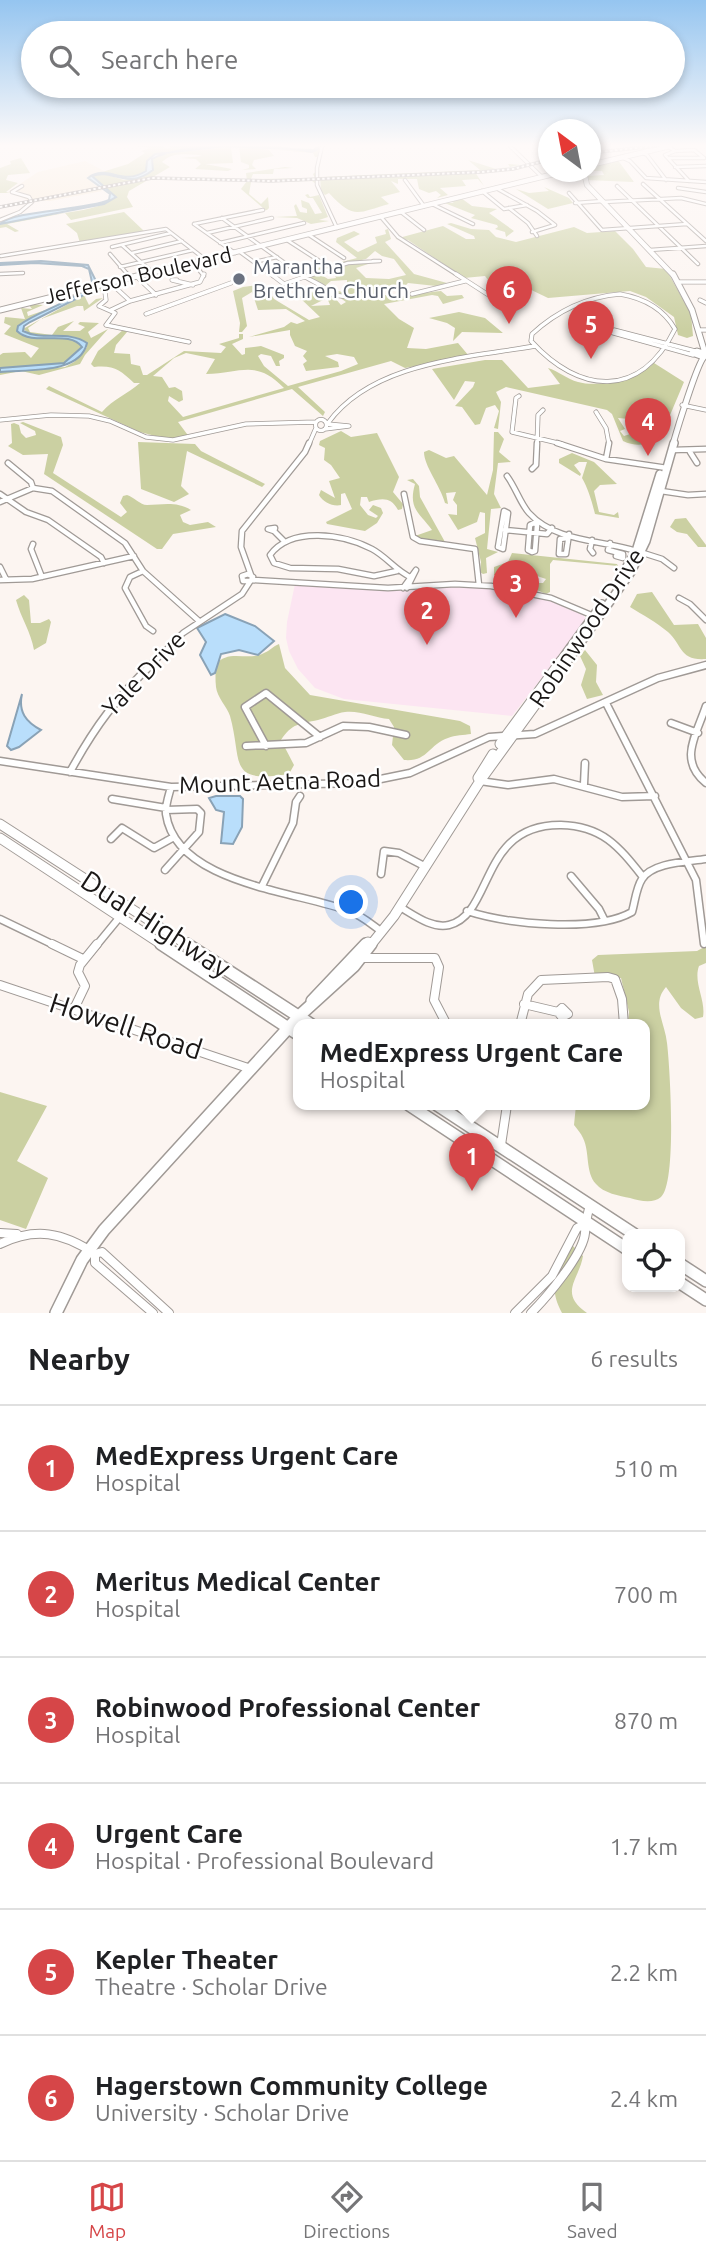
<!DOCTYPE html>
<meta charset="utf-8">
<style>
body{margin:0;font-family:Ubuntu,sans-serif;background:#f6f6f6;color:#202124}
.controls{position:absolute;right:21px;bottom:21px;display:grid;overflow:hidden;border-radius:14px;box-shadow:0 4px 10px #0003}
.controls button{width:63px;height:63px;display:grid;place-items:center;padding:0;border:0;border-bottom:2px solid #e0e0e0;background:#fff;color:#202124;font:35px sans-serif}
.compass{position:absolute;left:538px;top:119px;width:63px;height:63px;border-radius:50%;background:#fff;box-shadow:0 4px 10px #0003;rotate:328deg}
.you{position:absolute;left:352px;top:903px;width:24px;height:24px;margin:-18px;border:5px solid #fff;border-radius:50%;background:#1a73e8;box-shadow:0 0 0 10px #1a73e833}
.badge{display:grid;place-items:center;width:46px;height:46px;border-radius:50%;background:#d64648;color:#fff;font-size:23px;font-weight:700}
.pin{position:absolute;translate:-50% -58px;filter:drop-shadow(0 2px 4px #0008)}
.pin::after{content:'';position:absolute;top:37px;width:24px;height:21px;background:inherit;clip-path:polygon(0 0,100% 0,50% 100%)}
.popup{position:absolute;left:293px;top:1019px;width:357px;height:91px;box-sizing:border-box;display:grid;place-content:center;border-radius:14px;background:#fff;filter:drop-shadow(0 2px 5px #0005);font-size:23px;white-space:nowrap;color:#757577}
.popup b{font-size:26px;color:#202124}
.popup::after{content:'';position:absolute;left:50%;top:100%;margin-left:-14px;border:14px solid transparent;border-top-color:#fff}
.list{margin:0;padding:0;list-style:none}
h2{display:flex;justify-content:space-between;align-items:center;height:91px;margin:0;padding:0 28px;font-size:30px}
h2 small{font-size:23px;font-weight:400;color:#757577}
.list li{display:grid;grid-template-columns:46px 1fr auto;gap:21px;align-items:center;box-sizing:border-box;height:126px;padding:0 28px;border-top:2px solid #e0e0e0}
.list b{display:block;font-size:26px;white-space:nowrap}
.list p{margin:0;font-size:23px;white-space:nowrap;color:#757577}
.list em{font-size:23px;font-style:normal;color:#757577}
.icon{flex:none;width:38px;height:38px;fill:none;stroke:currentColor;stroke-width:2;stroke-linecap:round;stroke-linejoin:round}
.map{position:relative;flex:none;width:706px;height:1313px;overflow:hidden}
.search{position:absolute;background:#fff;box-shadow:0 4px 10px #0003;left:21px;right:21px;top:21px;height:77px;display:flex;align-items:center;gap:18px;box-sizing:border-box;padding:0 24px;border-radius:38px;color:#757577;font-size:26px}
.sheet{height:847px;background:#fff}
nav{display:flex;justify-content:space-around;align-items:center;box-sizing:border-box;height:98px;border-top:2px solid #e0e0e0;background:#fff;font-size:19px;color:#757577}
nav a{display:grid;justify-items:center;gap:4px}
nav .on{color:#d64648}
.map>svg:first-child{display:block}
</style>
<div class="map">
<svg width="706" height="1313" viewBox="0 0 706 1313">
<rect width="100%" height="100%" fill="#fcf5f1"/>
<path fill="#f8ebd7" d="M85 161 104 171 86 177 102 191 50 201 28 200 8 192 38 172Z"/>
<path fill="#fce5f2" d="M295 584 396 590 462 586 505 590 542 598 583 615 587 620 512 716 344 699 315 688 298 669 289 651 286 638 287 622Z"/>
<path fill="#cbd0a2" fill-rule="evenodd" d="M137 146H162L168 149 171 147 168 146H226L155 154 148 159 146 171C125 185 107 167 86 177L128 164 145 153 141 151 151 148Z
M231 147 233 163 205 164 232 169 228 171 195 169 201 164 196 159 180 158 202 156 199 155C185 154 172 152 162 162L170 167 129 191 127 197 133 207 71 220 65 213 7 224 19 231 15 232 6 227 0 228V224C35 211 87 218 116 197L92 177 97 174H104L124 180 151 172 152 159 166 153Z
M239 147C255 147 311 154 320 148L322 151 319 157H315L313 153 255 148 269 150 274 156 254 160 252 165 256 169 242 170 249 168V165L241 162Z
M21 158 30 173 8 175 6 180 18 183 6 192 10 193H0V168L11 164 10 161Z
M617 159 634 182 586 180 587 176 604 175 602 171H591V168L598 167 596 164Z
M468 160 496 169 510 167 508 164 521 165 475 172 484 186 478 179 462 180 466 186 440 188 448 195 437 198 441 195 436 191 429 193 419 189 417 179H398V184L391 181 400 192 381 197 389 204C357 213 354 220 329 193L325 195 321 191 320 177 480 170Z
M285 167 293 168 274 169 273 174H253L251 179 315 178 313 174 316 172 317 179H315L318 181 316 184 312 181 251 182 249 194 261 204 268 197 269 208 267 210 242 213 263 208 241 189 247 181 246 173Z
M544 187 569 198 573 203 548 209 516 189 529 193 549 191Z
M308 194 310 197 319 195 328 217 319 220 329 221 311 224 297 218 274 217 297 216 294 206 296 204 300 212 307 213V209L302 207 301 200 309 203 315 214 322 213 313 198H308L305 195Z
M461 198 472 206 497 209 489 213 514 231 506 237 505 232 495 229 498 227 497 225 471 218 475 215 442 202 454 203 449 200Z
M124 212 144 231 142 234 80 243 77 233 66 224Z
M451 223 471 229 489 230 496 237 516 242 574 227 587 233 615 231 633 249 646 267 666 269 691 314 693 336 687 338 678 335 674 317 646 297 630 291 548 298 521 285 512 287 505 281 491 284 485 276 464 278 408 240 395 239 443 226 466 239H475L474 236 447 224Z
M388 229 391 239 385 242 414 274 447 283 436 286 408 283 402 289 390 287 380 293C399 302 420 292 441 291L447 296 462 295 464 298 443 304 438 296 432 295 384 304 399 319 414 328 407 348 426 349 458 343 469 356 405 368 391 361 298 387 325 412 323 416 292 389 178 422 190 438H163L140 432 46 389 49 386 102 412C113 399 128 394 140 383H134C120 370 114 365 94 367L91 364 98 351 123 330 127 332 116 345 114 353 130 354 131 364 140 366 143 375H147L184 351 221 353 226 347 219 344 239 338V334H243V339L232 344 242 355 245 354V348L261 346 284 355V358L279 361 280 366H276L271 356 261 354 258 356 264 366 288 386 341 371 358 364 354 357 337 354 325 356 338 362 339 367 306 371 303 364 307 361 303 356 307 351 295 346 290 335V330L249 337 284 327 291 322 297 324 305 321 286 309 258 310 252 292 242 298 247 326 242 332H239L240 323 233 291 243 287 264 284 274 299 309 320 320 317 299 297 311 292 331 296 311 306 330 305 328 300 333 296 341 305 346 302 339 297 374 300 376 298 370 291C357 293 343 300 330 291L332 289 345 293 344 289 351 286 347 284V280L331 281 325 286 308 278 320 274 328 279 336 278 334 272H325L341 267 315 273 310 270 357 258 336 242 337 238 354 231 360 234 344 242 358 252 377 243 375 237 386 234 385 230ZM375 251 382 256 394 259 406 275 389 279 366 278 356 268 371 263H348L366 259ZM186 353 215 359 206 374C242 373 256 359 284 388L183 417 168 401 169 396 179 402 183 400 182 391 175 387 169 388 162 377 153 376 174 358Z
M101 286 104 290 85 297 89 305 96 299 103 298 84 311 83 306H77L41 319 28 328 30 332 52 335 58 327 74 321 63 331H80L85 327 78 324 80 322 99 323 88 332 91 338 108 329 85 355 80 364 39 375 21 371 0 375V372L65 367 74 362 87 347 79 338 32 335 23 329 79 298 91 288Z
M31 304 43 305 27 312 28 316 54 307 30 319 17 331C33 347 69 329 82 347L64 363 0 368V355L3 353 25 352 31 358 39 348 4 334 11 326 4 323 5 317 25 319 21 308 32 309 29 305Z
M459 312 485 318 503 333 462 332 453 341 455 328 447 323 429 318Z
M485 360H502L528 388 560 384 548 368C558 371 567 379 578 382 599 388 639 379 654 363L684 382 665 427 651 421 618 418 625 429 620 431 624 436 636 432 638 438 642 439 648 431 662 430 663 434C650 445 638 448 623 441L612 414 607 410 506 387 496 392 501 402 498 429 494 428 499 411 495 405 486 408 480 424 475 425 462 407 455 406 473 387 475 382 465 381 454 400 432 369Z
M23 422 61 437 63 445 53 473 121 517 127 512 120 503 123 496 127 495C134 497 140 505 147 505 162 505 176 501 191 510L180 515 183 522 190 525 208 522 216 527 173 534 162 549H157L44 474 48 454 23 455 8 446 12 443 11 424 14 423 19 425 21 433 26 438 36 435 35 431 20 423Z
M341 431 351 437 377 433 399 477 393 492 403 504 402 509 398 510C391 497 382 498 369 502L367 497H361L360 505 368 515 376 518 378 516 369 510 373 505 381 508 383 513 377 523 365 531 327 524 326 522 352 509 345 493 341 494V505C333 507 323 502 319 495L321 490 335 498 329 481 340 478 331 465 324 460 325 448 319 445 320 441Z
M494 432H498L504 439 499 452 511 462 498 463 494 494 501 508 491 509 487 549 498 552 486 558 487 573 483 574 480 572 481 562 475 538 485 533V513L480 512 477 522 458 530 448 514 457 515V505L453 500 456 492 446 493 448 504 445 503C440 485 424 466 424 452L429 450 446 458 454 456 487 495 493 470Z
M138 442 195 444 201 451 265 484 262 487 187 451 181 486 189 494 174 502 141 489Z
M572 453 594 462 617 484 600 485 594 491 599 512 614 515 618 512 619 518 595 514C592 502 588 488 582 478L587 462H579L574 465 581 474 580 476 559 463V459Z
M413 479 419 486 420 497 445 542 443 545 415 536 432 530C419 512 408 509 415 484L407 480Z
M686 518 706 545V547H698L687 534 677 532 670 527 675 519Z
M512 553 617 564 618 566 553 560 550 564V592L546 594 530 587 532 583H543L546 579 537 576 533 569 512 571V577L494 575V567L508 562Z
M652 592 674 625 698 624 706 638V659C679 661 682 644 668 632 656 622 643 615 630 607L637 594Z
M24 595 29 600 31 623H40L49 619 51 622 46 643 34 650C31 632 21 618 16 600Z
M279 644 285 668 310 695 460 721 470 726 471 734C464 735 455 735 448 738 428 745 428 762 404 760L392 745 394 727 389 719C375 718 359 710 345 712 336 713 327 718 318 720 300 724 292 723 281 740L294 765 289 774C226 784 243 762 230 716 227 707 217 697 216 687 215 680 216 672 215 665 229 648 247 662 264 653 270 651 273 646 279 644Z
M585 650 597 665 596 682 603 695 587 699 581 685 586 669 580 656Z
M706 946V963L699 966C693 982 706 1000 703 1017L695 1019 681 1008 666 987C651 1004 665 1023 667 1043 670 1067 677 1183 661 1197 653 1204 640 1201 630 1198 620 1196 603 1193 596 1184 585 1172 590 1152 583 1138 581 1133 577 1129 574 1125L576 1105H645V1025H628L629 1012 621 978 595 977 592 960 598 955 697 951Z
M0 1092 47 1106 17 1161 48 1178 26 1229 0 1220Z
M569 1242 583 1256C579 1280 558 1293 587 1313H562C547 1286 557 1268 569 1242Z"/>
<path fill="#b9defb" stroke="#89a2b6" stroke-width="2" d="M226 146 313 150 320 146V148L312 152C275 145 184 141 152 159L153 170C126 191 114 168 92 176L116 197 104 204 0 224C13 210 84 211 109 200L110 194 88 178C108 163 121 187 146 171L147 161 155 154Z
M41 261 88 265 96 281 84 295 30 322 24 326 23 331C42 341 69 330 87 343 80 375 26 369 0 372V368L64 363 82 347C69 329 33 347 17 331L18 326C41 309 72 304 92 282L89 269 82 266 35 263 0 265V263Z
M225 614 255 626 274 641 258 655 239 650 221 654 215 673 211 675 200 655 206 642 197 628Z
M22 694C18 712 26 722 41 730L19 747 11 750 7 746Z
M216 796H240L243 799 242 827 233 844 221 843 224 812 216 810 209 798Z"/>
<g fill="none" stroke-linecap="round" stroke-linejoin="round">
<defs>
<path id="minor-far4" d="M322 146 317 168V185L337 228
M510 146 542 177
M667 146 675 151 665 155 689 181
M675 151 694 150 704 158
M641 152 647 155 666 180
M621 157 630 161 646 178 706 182
M668 158H704
M675 167 706 166
M405 180 424 206
M643 184 706 241
M617 186 698 264
M496 188 537 211 555 225 532 232
M678 188 706 192
M482 191 504 209 527 205
M569 193 602 230 687 224
M604 202 681 198 706 204
M575 203 603 201
M432 204 473 224
M509 208 528 223 537 236
M401 212 424 230
M381 217 398 237 459 276
M222 218 303 276
M0 220 20 212 32 202 29 197 12 192 22 186
M194 224 263 210
M194 224 235 253
M207 233 272 218
M309 235 344 258
M287 240 321 262
M220 243 304 223
M122 245 153 273
M112 247 171 233
M650 250 706 246
M240 252 273 276
M132 253 182 241
M110 254 129 276
M1 256 166 229 206 260
M254 262 277 257
M194 264 204 276
M120 267 193 250
M0 274 23 273
M308 276 348 263 380 261H373"/>
<path id="minor-far3" d="M127 274 131 279
M271 274 284 284 313 274
M301 274C311 282 326 285 333 295L349 297
M456 274 487 294
M137 277 156 295
M177 280H172L193 285
M677 282H706
M104 284 106 300 99 306 115 313 106 325 189 342
M116 288 130 301
M412 294 465 281
M620 294C643 298 663 308 675 329 640 400 579 394 531 341L532 334C557 311 586 297 620 294Z
M700 300 706 303
M111 310 130 301 200 282 204 274
M146 314 231 283
M698 330H706
M693 355 610 332 614 330 695 351
M519 396 516 398 512 432 562 444
M682 405 706 410
M596 412 606 428 609 444
M315.5 425a5.5 5.5 0 1 1 11 0a5.5 5.5 0 1 1-11 0Z
M0 420 51 415 89 416 110 421 146 437 173 440 246 424 316 422
M328 423C372 362 467 358 535 346
M325 429 349 426 328 424
M309 444 316 428
M537 444 538 415 543 410"/>
<path id="minor-far2" d="M557 443 606 459 667 468
M673 450 706 449
M690 452 697 463
M606 459 609 443
M8 463 31 482 33 488
M532 469 536 465 537 443
M507 476C516 488 520 503 529 513 555 542 602 540 636 551
M661 491 688 495 706 494
M0 494 26 512 48 520 101 557 104 563
M404 494 413 537 420 541 475 549 479 585
M0 502 33 488 52 491 125 543 143 571 199 621
M504 511 508 513 503 549 498 547Z
M534 523 537 525 535 551 532 552 528 550 530 525Z
M275 528 274 531 268 529Z
M505 530 547 534 552 528
M274 531 284 541
M567 538 560 539 559 554H566L569 534
M592 540 590 549 593 553
M610 543 608 550 623 554V558L616 556 618 553
M33 544 31 549 42 577
M640 552 662 559 674 568
M0 567 6 579
M143 571 130 577 125 588 146 626 153 631
M397 571 374 576 338 569 290 568 274 563 270 555C291 526 344 534 372 549 387 557 396 571 412 578
M251 575 241 547 242 531 305 452 309 443
M0 580 32 579 134 556
M252 580 388 588 455 584 491 586 551 598 596 617
M403 588 416 570 407 588
M679 598 690 604 706 620
M153 663 183 633 242 594 253 577 248 574 242 576 243 581H250"/>
<path id="minor-far1" d="M606 703 696 880 704 944
M706 706C696 736 678 760 706 783
M671 723 698 733
M246 746 306 743 343 726 369 727 406 735
M266 746 245 707 266 693 320 737
M0 761 171 787 361 783 410 773 489 737 535 734 658 678 706 665
M70 772C95 726 117 697 155 661
M480 781 508 785 554 779 622 797 655 796
M584 784 585 763
M171 787C169 795 165 805 166 814 176 884 296 891 349 911 361 915 371 924 381 931
M112 799 166 808
M111 839 122 828 154 848 174 837
M165 870 199 832 201 813 197 809 166 810
M381 874 384 851 399 853 426 867
M571 876 599 909 605 921
M262 886 293 823 296 802 300 796
M400 907C414 915 432 929 449 925 494 914 479 824 561 825 603 826 619 847 643 877
M467 911C507 924 595 933 632 912 635 902 636 888 642 879 653 862 688 862 706 859
M0 919 56 946
M96 946 128 907"/>
<path id="minor" d="M52 944 83 959
M363 958H435L439 967 434 1000 447 1025
M0 985 251 1069
M524 1004 558 1012
M562 1008 568 1014 562 1017 558 1012Z
M74 1009 85 986 78 972 80 965 97 944
M520 1025 528 994 541 980 608 977 615 979 622 999 624 1025
M501 1145 507 1105
M0 1233 17 1234
M0 1244C35 1227 63 1232 95 1254L102 1252 169 1313
M95 1254V1263L153 1313
M515 1313 552 1276 577 1228 583 1225
M531 1313C546 1298 583 1255 585 1233 586 1223 586 1217 590 1206"/>
<path id="major-far4" d="M590 165 670 146
M584 172 587 185 674 276
M138 276 562 172"/>
<path id="major-far3" d="M673 274 692 310 705 353
M0 310 145 274
M703 357 692 353 697 351 706 354
M673 444C677 430 697 364 704 357"/>
<path id="major-far2" d="M616 585 636 551 660 474
M559 663 602 604
M566 663 631 572 646 541 674 443"/>
<path id="major-far1" d="M500 744 561 661
M480 781 478 778 493 754
M0 824 189 946
M0 838 164 946
M364 946 368 942
M370 946 394 916 480 781 567 661"/>
<path id="major" d="M161 944 299 1035
M187 944 312 1025
M312 1001 366 944
M299 1016 354 966 371 944
M409 1105 627 1249
M437 1105 634 1234
M680 1264 706 1281
M680 1283 706 1300
M56 1313 82 1260 104 1230 301 1014"/>
</defs>
<use href="#minor-far4" stroke="#a09a96" stroke-width="4.5"/>
<use href="#minor-far3" stroke="#a09a96" stroke-width="5"/>
<use href="#minor-far2" stroke="#a09a96" stroke-width="7"/>
<use href="#minor-far1" stroke="#a09a96" stroke-width="9"/>
<use href="#minor" stroke="#a09a96" stroke-width="10"/>
<use href="#major-far4" stroke="#a09a96" stroke-width="6"/>
<use href="#major-far3" stroke="#a09a96" stroke-width="7"/>
<use href="#major-far2" stroke="#a09a96" stroke-width="10"/>
<use href="#major-far1" stroke="#a09a96" stroke-width="11"/>
<use href="#major" stroke="#a09a96" stroke-width="14"/>
<use href="#minor-far4" stroke="#fff" stroke-width="2.5"/>
<use href="#minor-far3" stroke="#fff" stroke-width="3.5"/>
<use href="#minor-far2" stroke="#fff" stroke-width="4.5"/>
<use href="#minor-far1" stroke="#fff" stroke-width="6"/>
<use href="#minor" stroke="#fff" stroke-width="8"/>
<use href="#major-far4" stroke="#fff" stroke-width="4.5"/>
<use href="#major-far3" stroke="#fff" stroke-width="5"/>
<use href="#major-far2" stroke="#fff" stroke-width="7"/>
<use href="#major-far1" stroke="#fff" stroke-width="9"/>
<use href="#major" stroke="#fff" stroke-width="11"/>
<defs>
<path id="rail" d="M590 153 656 146
M0 207 152 178 271 181 482 172 513 169 548 160"/>
</defs>
<use href="#rail" stroke="#928d8b" stroke-width="3.5"/>
<use href="#rail" stroke="#fff" stroke-width="2" stroke-dasharray="2.5" stroke-linecap="butt"/>
</g>
<linearGradient id="sky" x2="0" y2="1"><stop stop-color="#95c5f0"/><stop offset="0.44" stop-color="#fefaf9"/><stop offset="1" stop-color="#fefaf9" stop-opacity="0"/></linearGradient>
<rect width="706" height="330" fill="url(#sky)"/>
<circle fill="#6b7280" stroke="#fff" stroke-width="2.5" cx="239" cy="279" r="7"/>
<g text-anchor="middle" stroke-width="5" stroke-linejoin="round" paint-order="stroke">
<g font-size="21" fill="#5b616d" stroke="#fff" text-anchor="start">
<text x="253" y="274">Marantha<tspan x="253" dy="24">Brethren Church</tspan></text>
</g>
<g font-size="21" fill="#1a1716" stroke="#fff">
<text transform="translate(138 276) rotate(-13)" y="7">Jefferson Boulevard</text>
</g>
<g font-size="24" fill="#1a1716" stroke="#fff">
<text transform="translate(587 628) rotate(-56)" y="8">Robinwood Drive</text>
<text transform="translate(144 674) rotate(-46)" y="8">Yale Drive</text>
<text transform="translate(280 782) rotate(-2)" y="8">Mount Aetna Road</text>
</g>
<g font-size="28" fill="#1a1716" stroke="#fff">
<text transform="translate(156 924) rotate(33)" y="10">Dual Highway</text>
<text transform="translate(126 1026) rotate(18)" y="10">Howell Road</text>
</g>
</g>
</svg>
<div class="controls">
<button><svg class="icon" aria-label="locate" viewBox="0 0 24 24"><circle cx="12" cy="12" r="6"/><path d="M12 2v4M12 18v4M2 12h4M18 12h4"/></svg></button>
</div>
<svg class="compass" viewBox="-18 -18 36 36"><path d="M0-13l5 13h-10z" fill="#e53935"/><path d="M0 13l5-13h-10z" fill="#757577"/></svg>
<div class="you"></div>
<div class="pin badge" style="left:472px;top:1191px">1</div>
<div class="popup"><b>MedExpress Urgent Care</b>Hospital</div>
<div class="pin badge" style="left:427px;top:645px">2</div>
<div class="pin badge" style="left:516px;top:618px">3</div>
<div class="pin badge" style="left:648px;top:456px">4</div>
<div class="pin badge" style="left:591px;top:359px">5</div>
<div class="pin badge" style="left:509px;top:324px">6</div>
<div class="search"><svg class="icon" aria-label="search" viewBox="0 0 24 24"><circle cx="10" cy="10" r="6"/><path d="M15 15l6 6"/></svg>Search here</div>
</div>
<section class="sheet">
<h2>Nearby<small>6 results</small></h2>
<ul class="list">
<li><span class="badge">1</span><div><b>MedExpress Urgent Care</b><p>Hospital</p></div><em>510 m</em></li>
<li><span class="badge">2</span><div><b>Meritus Medical Center</b><p>Hospital</p></div><em>700 m</em></li>
<li><span class="badge">3</span><div><b>Robinwood Professional Center</b><p>Hospital</p></div><em>870 m</em></li>
<li><span class="badge">4</span><div><b>Urgent Care</b><p>Hospital · Professional Boulevard</p></div><em>1.7 km</em></li>
<li><span class="badge">5</span><div><b>Kepler Theater</b><p>Theatre · Scholar Drive</p></div><em>2.2 km</em></li>
<li><span class="badge">6</span><div><b>Hagerstown Community College</b><p>University · Scholar Drive</p></div><em>2.4 km</em></li>
</ul>
</section>
<nav>
<a class="on"><svg class="icon" aria-label="map" viewBox="0 0 24 24"><path d="M3 6l6-2 6 2 6-2v14l-6 2-6-2-6 2zM9 4v14M15 6v14"/></svg>Map</a>
<a><svg class="icon" aria-label="directions" viewBox="0 0 24 24"><path d="M12 3l9 9-9 9-9-9zM9 14v-3h6M13 9l2 2-2 2"/></svg>Directions</a>
<a><svg class="icon" aria-label="saved" viewBox="0 0 24 24"><path d="M7 4h10v16l-5-4-5 4z"/></svg>Saved</a>
</nav>
